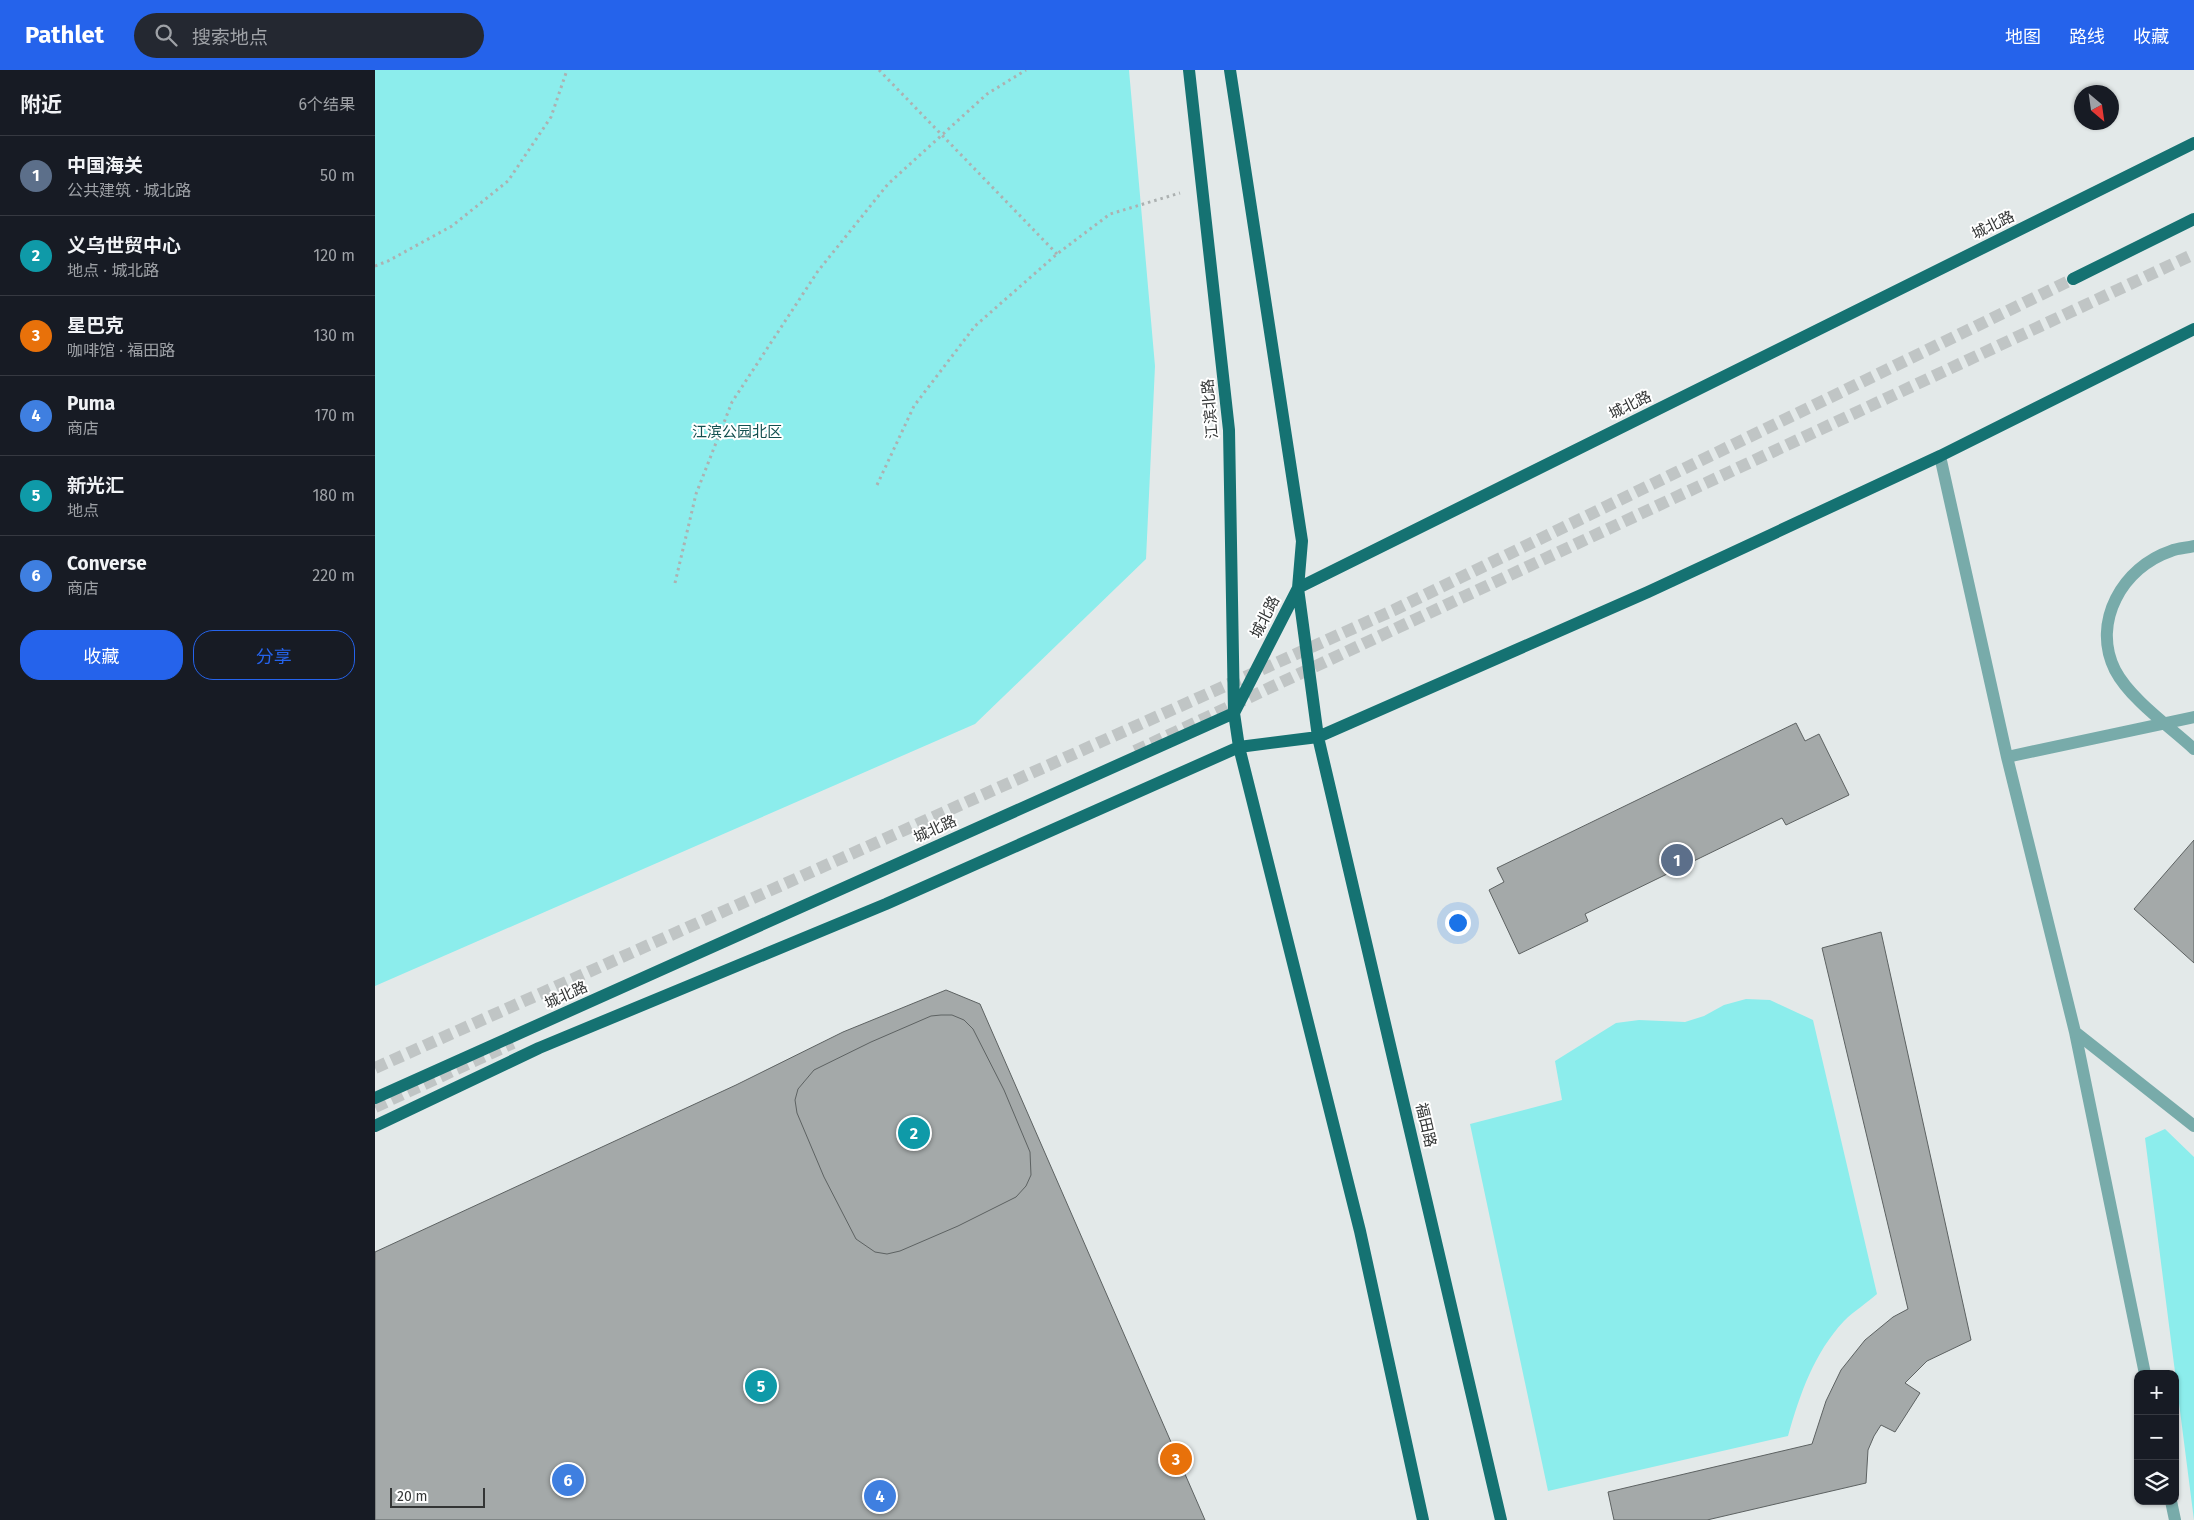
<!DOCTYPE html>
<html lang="zh">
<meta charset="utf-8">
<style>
body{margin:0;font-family:"Fira Sans","Noto Sans SC",sans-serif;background:#242831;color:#f1f3f6}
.controls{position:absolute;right:15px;bottom:15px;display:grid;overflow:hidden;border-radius:10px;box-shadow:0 1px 4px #0004}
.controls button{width:45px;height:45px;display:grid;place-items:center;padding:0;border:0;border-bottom:1px solid #363941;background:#171b24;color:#f1f3f6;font:25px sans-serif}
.compass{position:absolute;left:1699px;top:15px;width:45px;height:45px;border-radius:50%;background:#171b24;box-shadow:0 1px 4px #0004;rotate:151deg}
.scale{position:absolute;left:15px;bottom:12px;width:95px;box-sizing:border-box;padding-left:5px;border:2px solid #333535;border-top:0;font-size:14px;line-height:18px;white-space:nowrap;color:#333535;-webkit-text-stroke:4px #fff;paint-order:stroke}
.you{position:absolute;left:1082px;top:852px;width:18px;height:18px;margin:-12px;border:4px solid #fff;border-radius:50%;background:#1a73e8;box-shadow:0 0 0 8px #1a73e833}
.badge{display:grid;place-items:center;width:32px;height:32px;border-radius:50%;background:#2563eb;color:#fff;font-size:16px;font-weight:700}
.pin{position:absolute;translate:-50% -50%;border:2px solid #fff;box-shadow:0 1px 5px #0006}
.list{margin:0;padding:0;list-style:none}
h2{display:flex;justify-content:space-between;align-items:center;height:65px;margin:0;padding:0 20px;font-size:21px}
h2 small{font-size:16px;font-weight:400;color:#9ea1a6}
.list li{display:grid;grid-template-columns:32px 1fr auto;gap:15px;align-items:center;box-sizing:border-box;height:80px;padding:0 20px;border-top:1px solid #363941}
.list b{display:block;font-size:19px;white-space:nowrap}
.list p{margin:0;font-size:16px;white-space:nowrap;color:#9ea1a6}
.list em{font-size:16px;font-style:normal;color:#9ea1a6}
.actions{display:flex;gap:10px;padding:15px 20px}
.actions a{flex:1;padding:11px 0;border:1px solid #2563eb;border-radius:20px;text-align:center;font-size:18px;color:#2563eb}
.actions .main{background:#2563eb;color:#fff}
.icon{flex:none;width:28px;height:28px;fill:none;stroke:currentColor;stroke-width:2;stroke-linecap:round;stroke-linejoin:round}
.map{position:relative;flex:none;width:1819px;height:1450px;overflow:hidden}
header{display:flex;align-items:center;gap:30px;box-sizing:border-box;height:70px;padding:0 25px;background:#2563eb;color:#fff}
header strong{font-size:24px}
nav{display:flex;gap:28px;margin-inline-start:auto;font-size:18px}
.search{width:350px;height:45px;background:#242831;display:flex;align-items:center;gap:12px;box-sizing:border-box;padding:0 18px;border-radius:28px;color:#9ea1a6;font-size:19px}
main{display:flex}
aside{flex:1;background:#171b24}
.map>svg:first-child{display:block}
</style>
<header>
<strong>Pathlet</strong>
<div class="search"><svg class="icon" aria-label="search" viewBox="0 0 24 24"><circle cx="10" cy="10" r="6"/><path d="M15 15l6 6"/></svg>搜索地点</div>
<nav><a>地图</a><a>路线</a><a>收藏</a></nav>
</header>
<main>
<aside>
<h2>附近<small>6个结果</small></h2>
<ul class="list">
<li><span class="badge" style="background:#5c6f8a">1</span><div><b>中国海关</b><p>公共建筑 · 城北路</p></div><em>50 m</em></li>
<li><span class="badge" style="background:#0f9aa8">2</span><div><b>义乌世贸中心</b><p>地点 · 城北路</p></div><em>120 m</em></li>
<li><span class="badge" style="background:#e8710a">3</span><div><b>星巴克</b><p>咖啡馆 · 福田路</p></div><em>130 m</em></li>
<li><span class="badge" style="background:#3f7fe0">4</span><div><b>Puma</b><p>商店</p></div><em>170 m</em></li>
<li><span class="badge" style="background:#0f9aa8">5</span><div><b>新光汇</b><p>地点</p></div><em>180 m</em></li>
<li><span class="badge" style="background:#3f7fe0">6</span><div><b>Converse</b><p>商店</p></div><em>220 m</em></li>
</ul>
<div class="actions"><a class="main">收藏</a><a>分享</a></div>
</aside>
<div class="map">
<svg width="1819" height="1450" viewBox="0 0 1819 1450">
<rect width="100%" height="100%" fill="#e3e9e9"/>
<path fill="#8cedec" d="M0 0H754L780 296 771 489 600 654 0 916Z
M1371 929 1395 930 1438 950 1502 1224C1492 1233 1479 1241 1469 1251 1439 1283 1425 1324 1413 1366L1173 1421 1095 1054 1187 1030 1180 991 1241 953 1264 950 1310 952 1329 946 1349 935Z
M1790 1059 1819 1087V1450L1770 1068Z"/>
<path fill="#a4a9a9" stroke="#5d6262" d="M1421 653 1430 671 1444 664 1474 725 1411 755 1407 748 1210 844 1213 851 1144 884 1114 820 1129 812 1122 798Z
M1819 770V893L1759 839Z
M1506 862 1596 1270 1552 1291 1530 1313 1545 1323 1520 1362 1506 1355 1499 1366 1493 1380 1491 1413 1332 1450H1239L1233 1422 1437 1374 1451 1331 1466 1300 1490 1270 1518 1247 1533 1239 1447 878Z
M571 920 605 934 830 1450H0V1182L361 1015 468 962Z
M566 945H577L589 950 598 959 629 1020 655 1082 656 1105 651 1116 641 1127 583 1156 525 1181 512 1184 500 1182 481 1169 449 1107 422 1043 420 1030 423 1019 439 1000 496 972 556 946Z"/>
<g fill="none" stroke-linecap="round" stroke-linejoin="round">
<path stroke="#c0c5c5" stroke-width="12" stroke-dasharray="12 6" stroke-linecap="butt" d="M760 681 1819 184
M0 998 1019 540 1698 209
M0 1037 138 973"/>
<path stroke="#acb1b1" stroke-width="3" stroke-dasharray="2.5 4" stroke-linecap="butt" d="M504 0 682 184
M0 196 13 191 77 156 133 111 176 47 192 0
M502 415 539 336 600 256 682 184 735 144 805 123
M300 513 321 424 357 332 443 201 513 114 612 24 651 0"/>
<path stroke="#78abaa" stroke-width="12" d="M1565 386 1632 687 1700 962 1770 1304
M1819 476C1812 478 1803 478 1796 481 1748 497 1716 552 1740 600 1755 629 1795 657 1819 679
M1632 687 1819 647
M1700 962 1819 1056
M1796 1431 1800 1450"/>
<path stroke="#157272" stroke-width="12" d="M814 0 854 360 859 643 864 677 985 1161 1048 1450
M855 0 927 471 923 518 943 667 1126 1450
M1698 209 1819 149
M0 1028 859 643 923 518 1819 73
M0 1056 164 978 511 834 864 677 943 667 1273 522 1565 386 1819 259"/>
</g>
<g text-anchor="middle" stroke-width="4" stroke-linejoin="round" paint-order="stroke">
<g font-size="15" fill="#333535" stroke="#fff">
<text transform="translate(1618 155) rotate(-26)" y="5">城北路</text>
<text transform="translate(1255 335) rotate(-26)" y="5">城北路</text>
<text transform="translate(835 339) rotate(-95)" y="5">江滨北路</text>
<text transform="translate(890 547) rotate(-63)" y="5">城北路</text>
<text transform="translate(560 759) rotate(-24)" y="5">城北路</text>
<text transform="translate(191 925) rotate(-24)" y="5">城北路</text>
<text transform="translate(1051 1055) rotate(77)" y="5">福田路</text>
</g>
<g font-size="15" fill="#135050" stroke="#fff">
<text x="362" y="367">江滨公园北区</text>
</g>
</g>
</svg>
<div class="controls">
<button>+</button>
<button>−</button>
<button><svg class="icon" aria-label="layers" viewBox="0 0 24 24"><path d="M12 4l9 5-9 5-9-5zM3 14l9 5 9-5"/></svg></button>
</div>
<svg class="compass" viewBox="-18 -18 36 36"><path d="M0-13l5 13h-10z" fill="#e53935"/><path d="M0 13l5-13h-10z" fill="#9ea1a6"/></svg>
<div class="scale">20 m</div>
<div class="you"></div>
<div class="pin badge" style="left:1302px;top:790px;background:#5c6f8a">1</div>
<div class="pin badge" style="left:539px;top:1063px;background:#0f9aa8">2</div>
<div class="pin badge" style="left:801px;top:1389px;background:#e8710a">3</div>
<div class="pin badge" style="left:505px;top:1426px;background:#3f7fe0">4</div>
<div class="pin badge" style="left:386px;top:1316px;background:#0f9aa8">5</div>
<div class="pin badge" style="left:193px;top:1410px;background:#3f7fe0">6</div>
</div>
</main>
